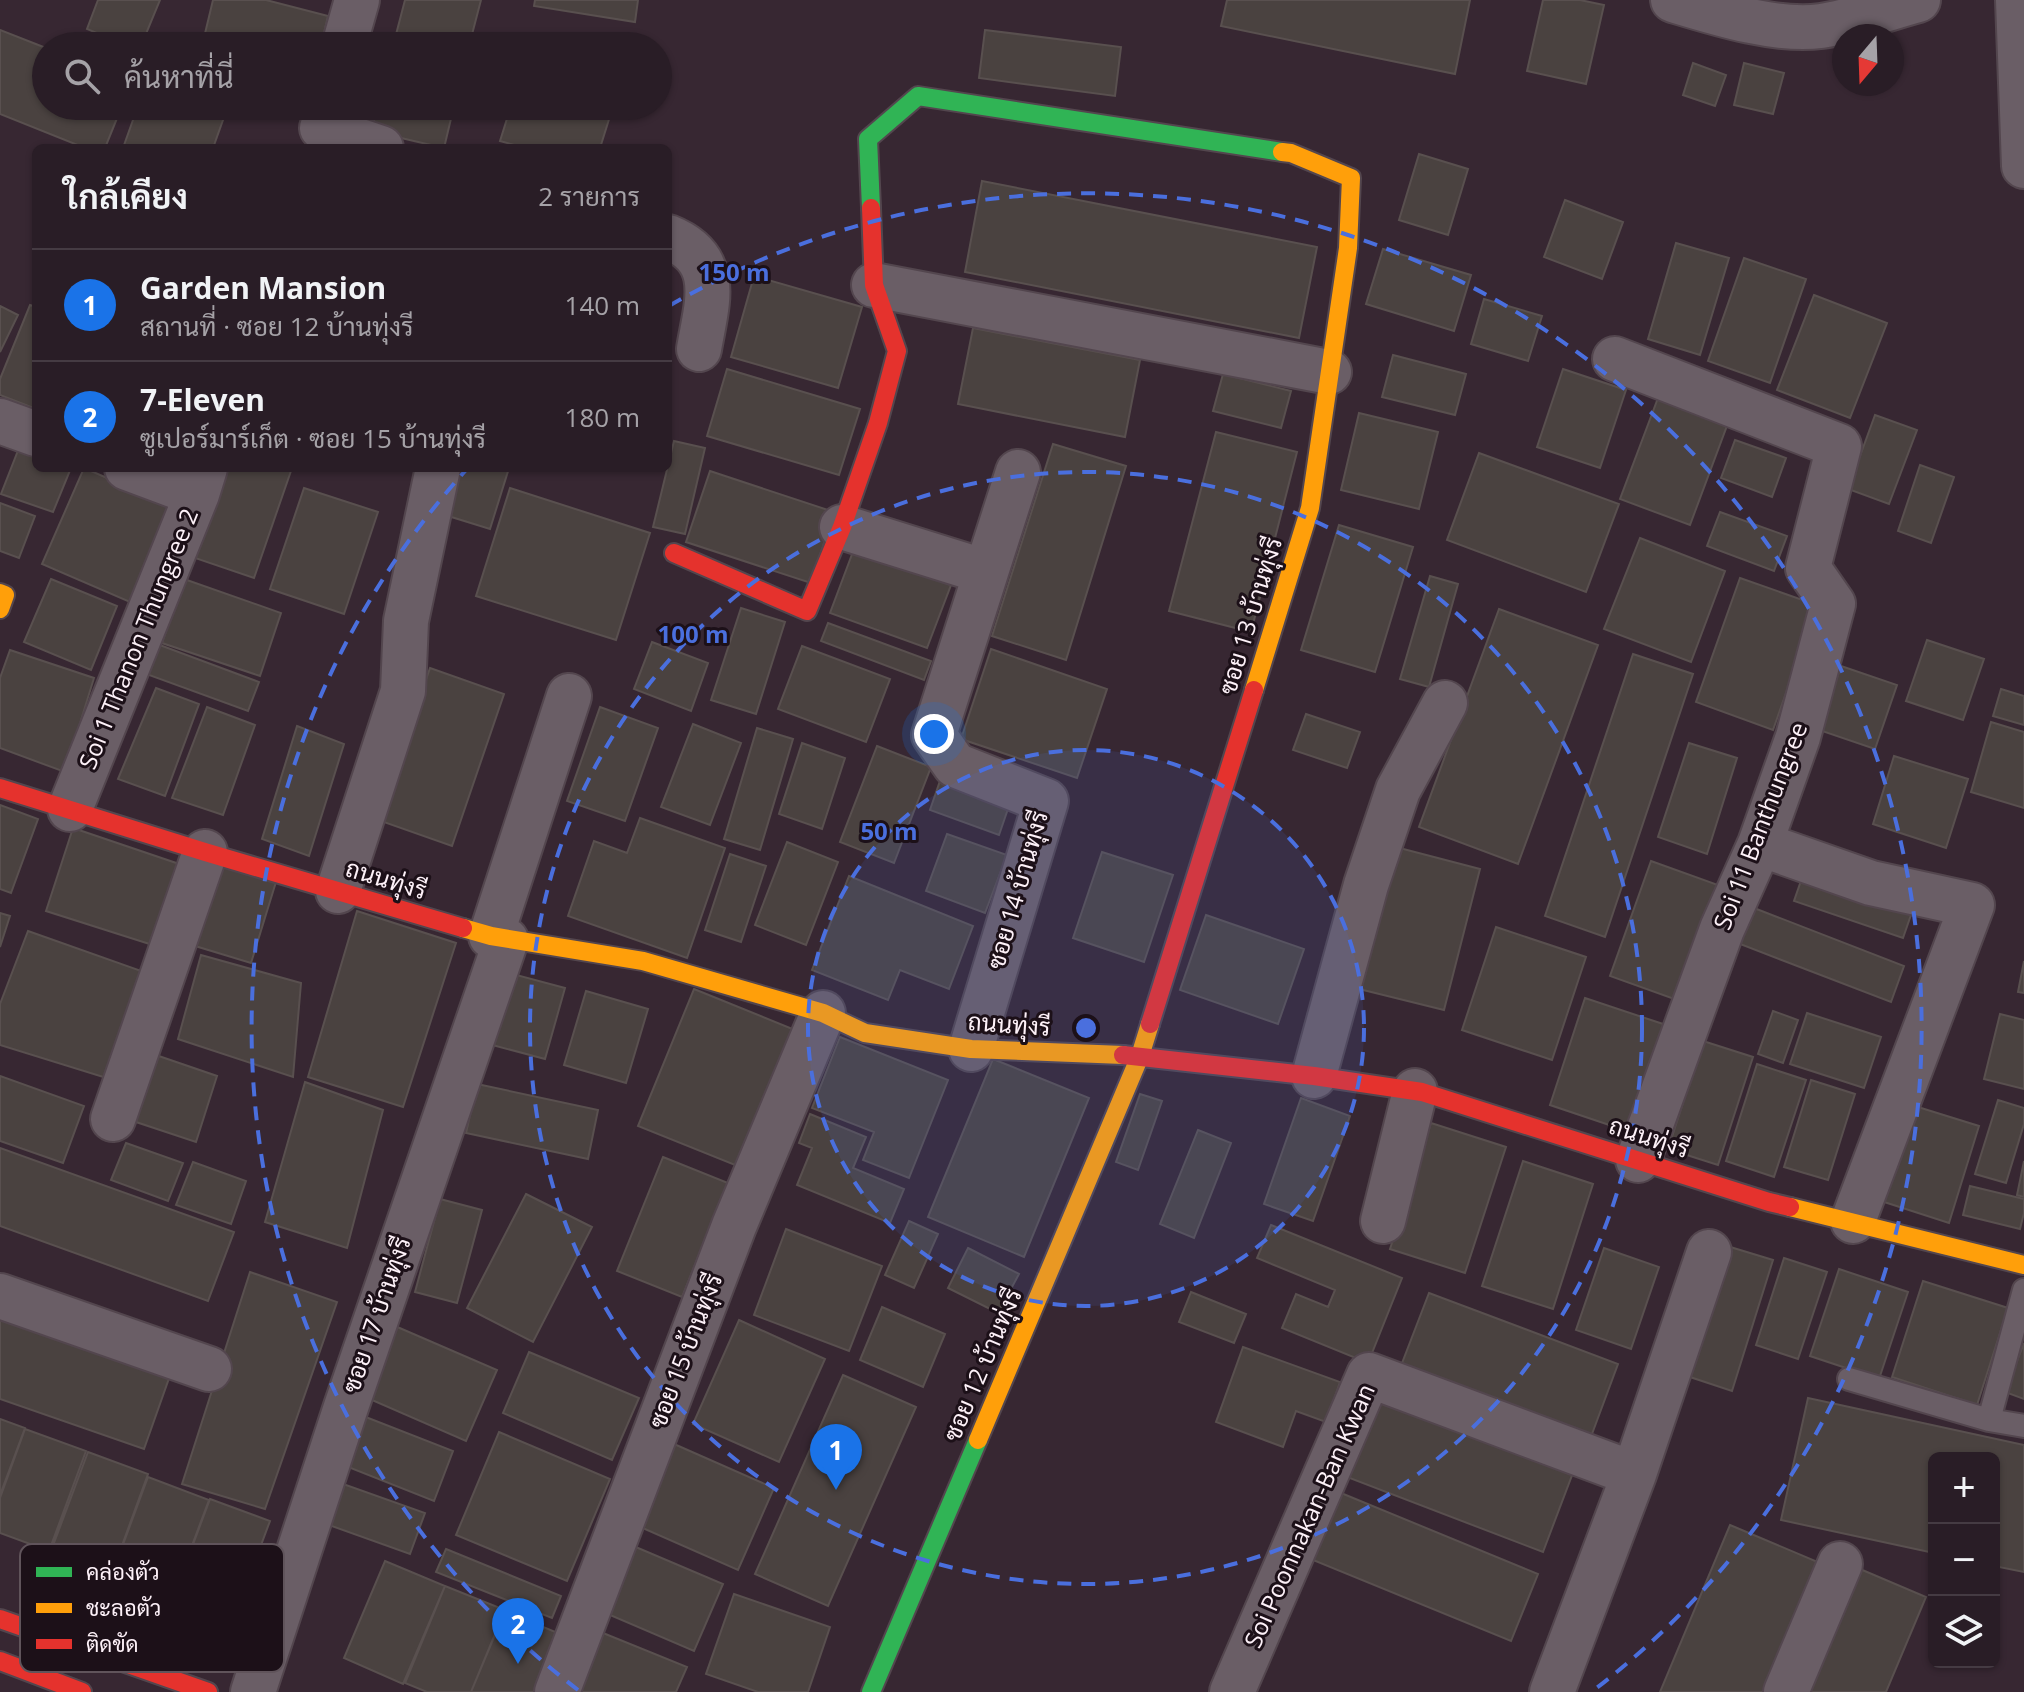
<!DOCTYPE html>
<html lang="th">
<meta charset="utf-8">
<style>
body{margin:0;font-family:"Open Sans",Sarabun,sans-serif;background:#31262e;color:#f1f3f6}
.controls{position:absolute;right:24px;bottom:24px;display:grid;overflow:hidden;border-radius:12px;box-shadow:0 2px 6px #0004}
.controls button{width:72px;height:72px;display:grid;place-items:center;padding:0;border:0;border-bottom:2px solid #453b43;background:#291d26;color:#f1f3f6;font:40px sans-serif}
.compass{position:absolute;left:1832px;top:24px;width:72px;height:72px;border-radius:50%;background:#291d26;box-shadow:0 2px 6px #0004;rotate:199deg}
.you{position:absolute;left:934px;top:734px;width:28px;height:28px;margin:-20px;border:6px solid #fff;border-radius:50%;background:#1a73e8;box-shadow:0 0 0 12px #1a73e833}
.badge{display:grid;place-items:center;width:52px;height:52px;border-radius:50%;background:#1a73e8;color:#fff;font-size:26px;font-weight:700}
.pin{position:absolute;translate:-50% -66px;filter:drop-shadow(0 2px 4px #0008)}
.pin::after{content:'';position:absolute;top:42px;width:28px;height:24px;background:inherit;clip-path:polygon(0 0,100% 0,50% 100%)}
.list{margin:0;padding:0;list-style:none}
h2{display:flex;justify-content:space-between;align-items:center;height:104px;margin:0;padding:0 32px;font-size:34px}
h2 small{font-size:26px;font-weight:400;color:#a5a2a7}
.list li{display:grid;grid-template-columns:52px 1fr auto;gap:24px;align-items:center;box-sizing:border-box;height:112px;padding:0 32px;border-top:2px solid #453b43}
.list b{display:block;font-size:30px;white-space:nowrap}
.list p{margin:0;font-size:26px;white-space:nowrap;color:#a5a2a7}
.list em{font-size:26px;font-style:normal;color:#a5a2a7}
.icon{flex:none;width:44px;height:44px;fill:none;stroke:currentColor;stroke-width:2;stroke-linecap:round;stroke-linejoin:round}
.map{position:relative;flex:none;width:2024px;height:1692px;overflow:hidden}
.search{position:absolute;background:#291d26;box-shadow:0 2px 6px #0004;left:32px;top:32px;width:640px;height:88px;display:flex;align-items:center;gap:20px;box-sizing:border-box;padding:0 28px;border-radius:44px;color:#a5a2a7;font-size:30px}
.panel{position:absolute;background:#291d26;box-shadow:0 2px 6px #0004;left:32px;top:144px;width:640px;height:328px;border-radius:12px}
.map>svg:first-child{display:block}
</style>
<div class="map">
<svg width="2024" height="1692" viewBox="0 0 2024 1692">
<rect width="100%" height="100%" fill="#372732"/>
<path fill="#4a4240" stroke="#59504f" stroke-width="2" d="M98 0H160L141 46H128L87 29Z
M213 0H266L328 16 321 46H202Z
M405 0H481L469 46H393Z
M535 0H638L635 22 534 6Z
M1227 0H1470L1455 74 1221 26Z
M1543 0H1580L1604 5 1586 84 1527 71Z
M0 30 46 48V106H122L105 148H85L0 114Z
M985 30 1121 47 1115 96 979 78Z
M1693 63 1726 75 1715 106 1683 95Z
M1744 63 1784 73 1773 114 1734 105Z
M138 106H228L213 148H123Z
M378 106H454L444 148 371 131Z
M511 106H587L611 113 600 148H525L500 141Z
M1419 154 1468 169 1448 235 1399 220Z
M982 181 1317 247 1299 338 965 272Z
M1565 200 1623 222 1602 279 1544 257Z
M1676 243 1729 258 1700 355 1648 339Z
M1383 249 1471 275 1454 331 1366 304Z
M1744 258 1806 279 1770 383 1708 361Z
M754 276 862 307 838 388 731 357Z
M1814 295 1887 323 1850 418 1777 390Z
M1484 299 1542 316 1528 361 1471 344Z
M30 305 36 307V409L0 395V379Z
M0 306 18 315 0 352Z
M973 328 1140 360 1125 437 958 404Z
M1393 355 1466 374 1455 415 1382 397Z
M727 369 860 409 839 475 707 436Z
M1563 369 1626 390 1600 468 1537 447Z
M1223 374 1291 391 1281 428 1213 411Z
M1658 398 1728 423 1690 525 1620 499Z
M1359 413 1438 432 1419 509 1341 490Z
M1875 415 1917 430 1889 504 1848 489Z
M1216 432 1297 452 1251 632 1169 611Z
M1735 440 1786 458 1772 497 1721 478Z
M674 441 705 448 685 534 653 527Z
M1053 444 1126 466 1066 660 992 636Z
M19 448 36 454V468H71L53 512 1 494Z
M1479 453 1619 504 1586 592 1447 540Z
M1920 465 1954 477 1931 543 1898 531Z
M84 468 172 506 130 602 42 564Z
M226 468H292L254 578 195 558Z
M459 468H509L490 529 445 515Z
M710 471 834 512 811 583 686 542Z
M304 488 378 512 344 614 270 589Z
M510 488 650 533 616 640 476 596Z
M0 503 35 516 19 558 0 551Z
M1720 512 1787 536 1774 571 1707 546Z
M1339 525 1413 547 1375 672 1301 650Z
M1640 538 1725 571 1691 662 1604 629Z
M854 549 951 585 927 648 830 613Z
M1430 576 1458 584 1429 687 1400 679Z
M1740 578 1817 605 1773 730 1696 702Z
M51 579 117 606 91 670 24 642Z
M184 579 281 613 260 676 162 643Z
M741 608 785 622 756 714 711 700Z
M1499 609 1598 645 1518 864 1419 827Z
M828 623 931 661 924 680 821 641Z
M1927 640 1984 659 1963 720 1906 701Z
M149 641 259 682 248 711 138 671Z
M652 642 708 663 691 711 634 689Z
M802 646 890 679 866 742 778 709Z
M991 649 1107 689 1077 778 961 739Z
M10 650 94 678 65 772 0 748V678Z
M1633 654 1693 674 1605 937 1545 916Z
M1841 666 1897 685 1875 749 1819 730Z
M430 668 504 694 452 846 378 820Z
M156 688 199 704 165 796 118 779Z
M2001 689 2024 696V725L1993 716Z
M207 707 255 725 223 815 172 798Z
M600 707 658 728 625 821 567 801Z
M1306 714 1360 732 1347 768 1293 750Z
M1991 722 2024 732V808L1971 792Z
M693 724 741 743 710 825 661 807Z
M297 726 344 744 309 856 262 839Z
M757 728 793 739 760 850 724 839Z
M802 743 845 758 822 829 779 814Z
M1689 743 1737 758 1707 854 1658 837Z
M877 746 931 767 894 863 840 842Z
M1894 756 1968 779 1946 848 1873 824Z
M942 775 1011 800 999 835 930 810Z
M0 805 38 819 11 893 0 889Z
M640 818 725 848 687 958 568 916 594 841 627 853Z
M73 828 188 867 162 948 46 911Z
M947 834 1007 855 985 913 926 891Z
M787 842 838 862 806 945 755 925Z
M1388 845 1480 869 1444 1010 1351 987Z
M1102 852 1173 875 1144 962 1073 938Z
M730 854 766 866 741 942 705 930Z
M210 861 276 882 251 963 182 942Z
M1651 861 1718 885 1677 1000 1610 976Z
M1804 872 1913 909 1903 938 1794 901Z
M849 876 973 926 949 989 900 970 888 1000 812 970Z
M1754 908 1904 966 1891 1002 1740 944Z
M357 911 456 943 403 1107 308 1077Z
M0 913 10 916 0 947Z
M1206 915 1304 949 1278 1024 1180 990Z
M1496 927 1586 957 1552 1060 1462 1030Z
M28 931 147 973 113 1080 0 1045V1004Z
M201 955 301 983 293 1077 178 1039Z
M2024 961V993L2018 992Z
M505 972 565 988 545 1059 485 1043Z
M694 989 800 1032 745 1169 638 1126Z
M586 991 648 1009 626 1083 564 1065Z
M1585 998 1666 1025 1630 1132 1550 1105Z
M1773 1011 1798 1020 1783 1063 1758 1054Z
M1807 1013 1881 1037 1864 1088 1790 1064Z
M2000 1014 2024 1020V1089L1984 1079Z
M840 1037 948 1080 909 1178 863 1160 874 1132 812 1108Z
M1703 1041 1753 1057 1718 1165 1668 1149Z
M150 1053 217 1076 196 1142 127 1119Z
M993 1059 1089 1098 1024 1257 928 1217Z
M1757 1064 1806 1080 1774 1177 1726 1161Z
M0 1076 84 1106 63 1163 0 1141Z
M1811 1080 1855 1094 1828 1180 1784 1167Z
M305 1082 383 1110 347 1248 265 1222Z
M477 1084 598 1110 588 1159 466 1133Z
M1140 1094 1162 1101 1138 1170 1116 1162Z
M1301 1098 1350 1116 1313 1221 1264 1204Z
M1998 1100 2024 1108V1124L2006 1183 1975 1174Z
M1905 1103 1979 1126 1949 1223 1875 1199Z
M810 1114 866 1137 853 1168 904 1189 890 1223 797 1185 812 1148 799 1143Z
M1431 1123 1506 1147 1465 1273 1390 1249Z
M1198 1130 1231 1143 1194 1238 1160 1224Z
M126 1143 183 1163 168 1201 111 1180Z
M0 1148 234 1232 208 1301 0 1226Z
M663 1157 728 1183 682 1297 617 1271Z
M1523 1161 1593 1184 1553 1309 1482 1286Z
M2024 1161V1197L2017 1195Z
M193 1162 246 1181 231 1224 176 1205Z
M1970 1186 2024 1199V1213L2020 1229 1963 1215Z
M526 1194 592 1227 533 1342 467 1308Z
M440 1199 482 1210 457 1303 415 1292Z
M909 1221 938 1234 914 1288 885 1275Z
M1271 1225 1402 1278 1368 1363 1282 1328 1296 1294 1328 1307 1335 1290 1257 1258Z
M786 1229 882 1266 849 1351 754 1315Z
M1727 1246 1773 1260 1732 1391 1687 1376Z
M968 1248 1019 1274 998 1313 948 1288Z
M1604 1248 1659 1267 1631 1349 1576 1330Z
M1784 1258 1827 1272 1798 1359 1756 1345Z
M1839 1269 1908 1292 1879 1379 1810 1356Z
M250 1272 337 1302 265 1509 182 1484Z
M1923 1281 2008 1308 1977 1405 1892 1377Z
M1191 1292 1246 1314 1234 1343 1179 1322Z
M1429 1293 1618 1364 1589 1442 1399 1371Z
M0 1307 173 1367 144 1449 0 1399Z
M882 1307 945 1334 923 1387 860 1360Z
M739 1320 825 1359 779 1462 693 1424Z
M395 1326 497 1370 466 1441 365 1397Z
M2024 1343V1399L2005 1392Z
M1243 1347 1340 1382 1326 1422 1296 1411 1283 1447 1216 1422Z
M529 1352 639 1398 612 1460 503 1413Z
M843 1375 916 1407 828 1606 755 1574Z
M1379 1395 1574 1470 1543 1552 1347 1477Z
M1808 1398 2024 1445V1572L1994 1566V1458H1934V1553L1781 1520Z
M358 1414 453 1451 434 1501 338 1463Z
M0 1419 25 1428 0 1495Z
M25 1429 86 1451 49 1551 0 1533V1498Z
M499 1432 610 1479 567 1581 456 1535Z
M674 1444 774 1488 738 1570 638 1526Z
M88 1452 148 1474 112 1573 51 1551Z
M148 1477 209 1500 172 1599 111 1577Z
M329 1479 425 1513 410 1554 315 1520Z
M1341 1493 1538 1574 1511 1641 1313 1560Z
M210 1499 270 1521 233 1620 173 1598Z
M1730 1525 1820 1563 1766 1692H1660Z
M631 1545 723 1584 694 1651 603 1612Z
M446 1549 561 1596 552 1618 436 1572Z
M385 1561 445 1586 403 1684 344 1658Z
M1860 1569 1926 1597 1886 1692H1808Z
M445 1586 505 1610 471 1692H427L405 1683Z
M734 1594 830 1627 808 1692H758L706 1674Z
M505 1611 565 1636 541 1692H471Z
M603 1633 687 1667 676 1692H580Z"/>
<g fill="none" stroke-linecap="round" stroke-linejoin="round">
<defs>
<path id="lane" d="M1849 1379 1989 1420 2024 1426
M1989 1420 2024 1290"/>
<path id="street" d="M1673 0C1716 13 1776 32 1821 26 1851 22 1888 8 1918 0
M2018 0 2024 166
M344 46 357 0
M322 128 381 148
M668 237C723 259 707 302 699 349
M874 285 1329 372
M1615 359 1839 446 1808 568 1833 604 1798 737 1760 844 1722 929 1638 1160
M0 421 36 434
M127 468 197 494
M842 527 986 572
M70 809 197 494 205 468
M1760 844 1871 883 1972 905 1853 1221
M338 891 403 691 406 621 438 468
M491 936 569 696
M971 1049 1046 801 955 765 934 735 1018 472
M1314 1076 1366 885 1398 790 1445 703
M113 1119 205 852
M1383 1221 1415 1091
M0 1296 209 1369
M253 1692 346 1407 506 940
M557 1692 734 1226 823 1013
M1232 1692 1369 1375 1634 1474
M1552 1692 1634 1474 1709 1252
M1786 1692 1840 1564"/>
<path id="fast" d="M871 208 868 139 918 96 1282 152
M871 1692 978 1440"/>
<path id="slow" d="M0 593 5 595 0 609
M1254 690 1310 508 1348 248 1351 178 1291 153 1282 152
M463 928 491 936 643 961 823 1013 865 1033 971 1049 1123 1055
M1790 1207 2024 1265
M978 1440 1140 1056 1150 1024"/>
<path id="jam" d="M674 553 807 611 842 527 878 423 897 351 874 285 871 208
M0 788 205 852 463 928
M1150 1024 1254 690
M1123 1055 1314 1076 1422 1092 1769 1202 1790 1207
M0 1619 208 1692
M0 1661 82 1692"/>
</defs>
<use href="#lane" stroke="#53464e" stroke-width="26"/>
<use href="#street" stroke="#53464e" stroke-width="48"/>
<use href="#fast" stroke="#53464e" stroke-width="22"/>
<use href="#slow" stroke="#53464e" stroke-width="22"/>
<use href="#jam" stroke="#53464e" stroke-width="22"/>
<use href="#lane" stroke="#6a5e66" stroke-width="22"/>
<use href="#street" stroke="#6a5e66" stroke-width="44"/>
<use href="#fast" stroke="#30b455" stroke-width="18"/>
<use href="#slow" stroke="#ff9f0a" stroke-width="18"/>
<use href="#jam" stroke="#e5322d" stroke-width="18"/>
</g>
<circle cx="1086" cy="1028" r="278" fill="#4a6fde" fill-opacity=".12"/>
<g fill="none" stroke="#4a6fde" stroke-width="4" stroke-dasharray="14 10">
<circle cx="1086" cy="1028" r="278"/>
<circle cx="1086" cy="1028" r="556"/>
<path d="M578 1690A834 834 0 0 1 466 470M669 306A834 834 0 0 1 1594 1690"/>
</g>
<g text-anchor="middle" stroke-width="6" stroke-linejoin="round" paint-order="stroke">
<g font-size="24" fill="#fdf1f8" stroke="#1c1018">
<text transform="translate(1251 616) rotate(-73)" y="8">ซอย 13 บ้านทุ่งรี</text>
<text transform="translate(139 639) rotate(-68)" y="8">Soi 1 Thanon Thungree 2</text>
<text transform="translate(1761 826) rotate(-69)" y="8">Soi 11 Banthungree</text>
<text transform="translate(386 880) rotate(17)" y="8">ถนนทุ่งรี</text>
<text transform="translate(1018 890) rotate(-74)" y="8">ซอย 14 บ้านทุ่งรี</text>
<text transform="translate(1009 1025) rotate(4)" y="8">ถนนทุ่งรี</text>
<text transform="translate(1649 1138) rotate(18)" y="8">ถนนทุ่งรี</text>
<text transform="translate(377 1315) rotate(-71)" y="8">ซอย 17 บ้านทุ่งรี</text>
<text transform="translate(686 1351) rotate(-69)" y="8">ซอย 15 บ้านทุ่งรี</text>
<text transform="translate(983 1365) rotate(-67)" y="8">ซอย 12 บ้านทุ่งรี</text>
<text transform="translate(1310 1516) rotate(-66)" y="8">Soi Poonnakan-Ban Kwan</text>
</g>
</g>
<rect x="20" y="1544" width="264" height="128" rx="12" fill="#1c1018" stroke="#60545b" stroke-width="2"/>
<rect x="36" y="1567" width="36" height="10" fill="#30b455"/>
<rect x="36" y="1603" width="36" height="10" fill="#ff9f0a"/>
<rect x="36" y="1639" width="36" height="10" fill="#e5322d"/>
<g font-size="22" fill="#fdf1f8">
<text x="86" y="1580">คล่องตัว</text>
<text x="86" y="1616">ชะลอตัว</text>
<text x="86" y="1652">ติดขัด</text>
</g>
<circle cx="1086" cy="1028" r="12" fill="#4a6fde" stroke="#1c1018" stroke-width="4"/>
<g font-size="24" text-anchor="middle" font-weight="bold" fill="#4a6fde" stroke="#1c1018" stroke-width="6" stroke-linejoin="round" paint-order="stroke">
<text x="734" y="281">150 m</text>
<text x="693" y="643">100 m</text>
<text x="889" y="840">50 m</text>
</g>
</svg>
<div class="controls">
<button>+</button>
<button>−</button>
<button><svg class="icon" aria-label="layers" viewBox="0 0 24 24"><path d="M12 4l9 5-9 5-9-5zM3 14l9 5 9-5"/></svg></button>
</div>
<svg class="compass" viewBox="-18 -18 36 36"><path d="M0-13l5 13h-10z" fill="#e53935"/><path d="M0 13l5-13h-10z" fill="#a5a2a7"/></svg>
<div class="you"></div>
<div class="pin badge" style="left:836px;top:1490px">1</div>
<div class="pin badge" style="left:518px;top:1664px">2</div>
<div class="search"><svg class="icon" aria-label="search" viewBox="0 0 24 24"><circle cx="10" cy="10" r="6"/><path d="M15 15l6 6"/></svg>ค้นหาที่นี่</div>
<section class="panel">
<h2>ใกล้เคียง<small>2 รายการ</small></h2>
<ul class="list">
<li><span class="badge">1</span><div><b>Garden Mansion</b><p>สถานที่ · ซอย 12 บ้านทุ่งรี</p></div><em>140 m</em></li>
<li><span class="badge">2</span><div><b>7-Eleven</b><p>ซูเปอร์มาร์เก็ต · ซอย 15 บ้านทุ่งรี</p></div><em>180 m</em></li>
</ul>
</section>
</div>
